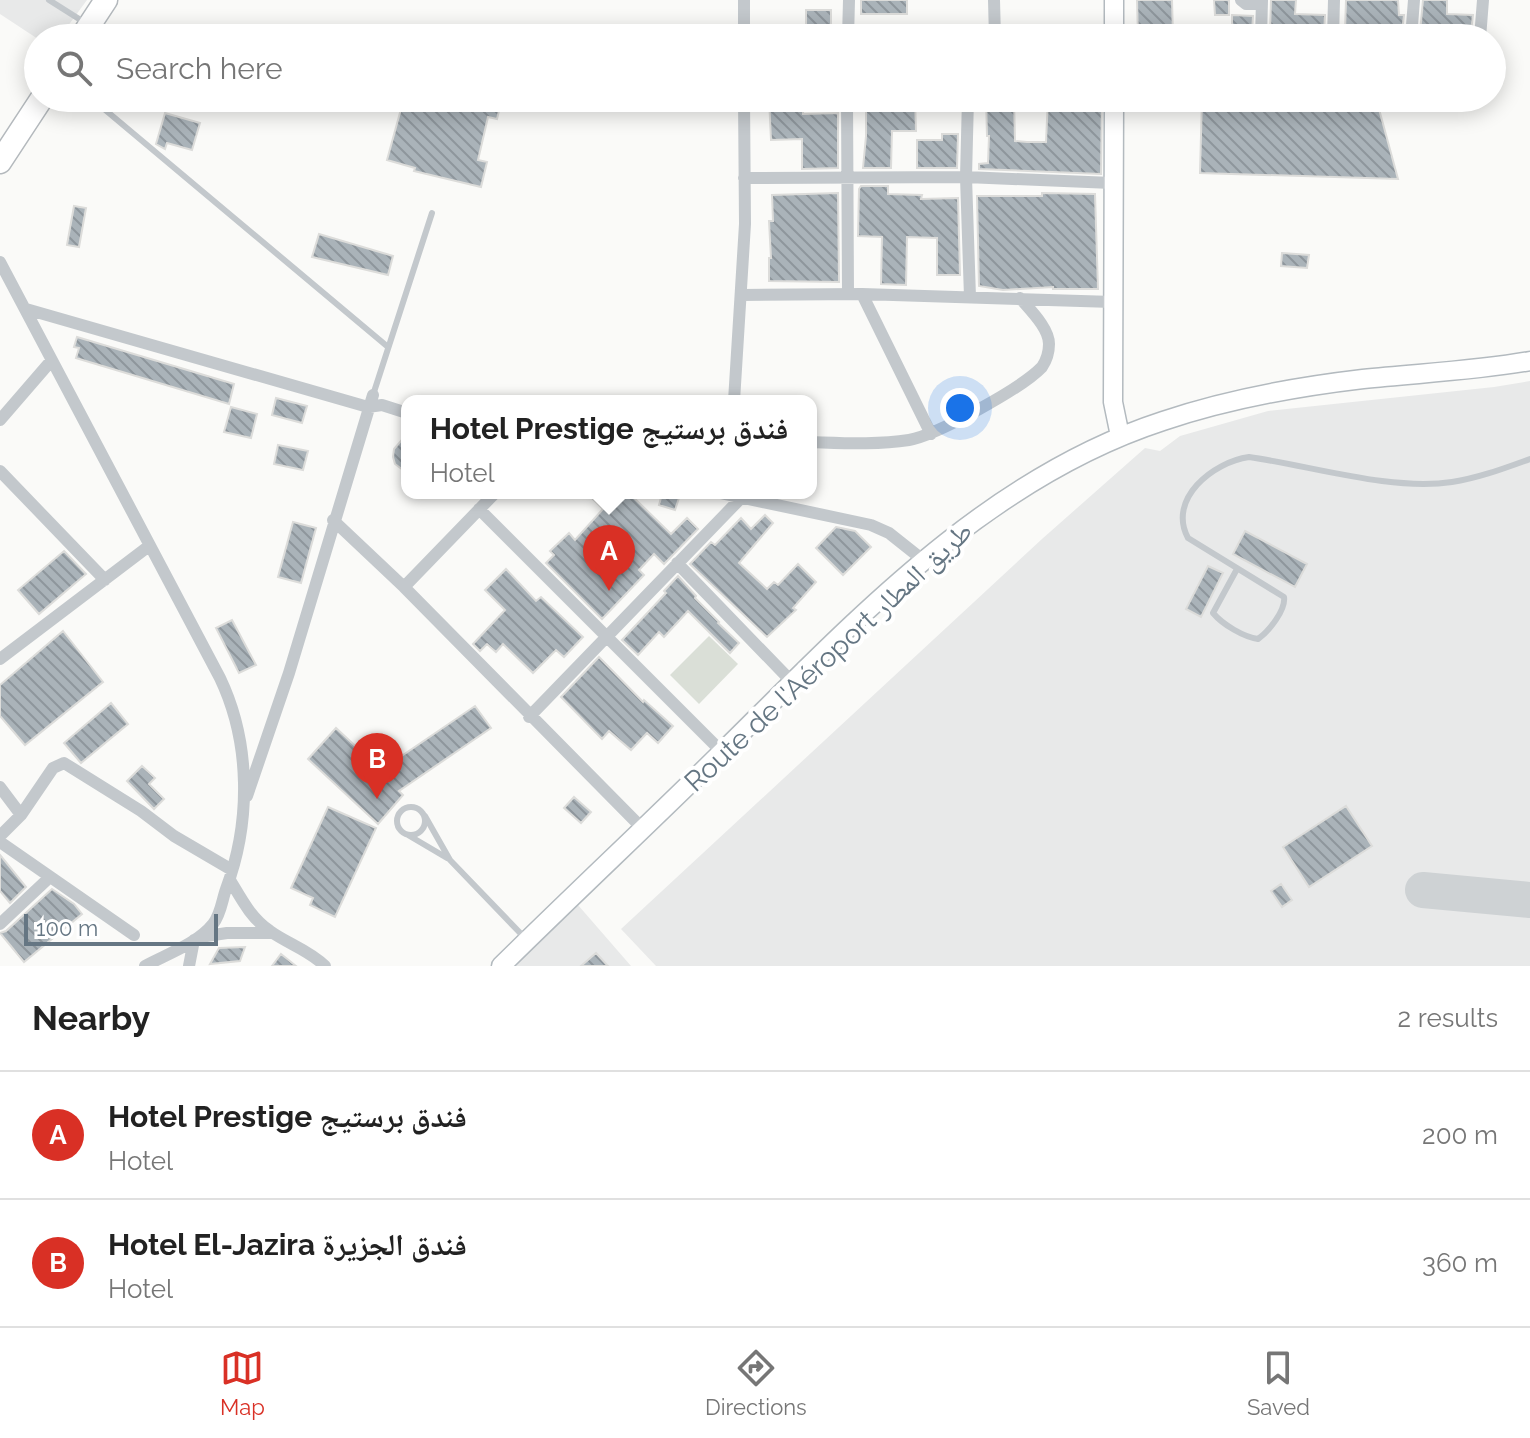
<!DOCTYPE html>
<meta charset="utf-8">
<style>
body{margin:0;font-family:Raleway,"Noto Naskh Arabic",sans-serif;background:#f2f2f2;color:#222}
.scale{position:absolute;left:24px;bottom:20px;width:194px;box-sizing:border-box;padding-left:8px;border:4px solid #657683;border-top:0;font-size:22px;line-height:28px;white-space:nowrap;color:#657683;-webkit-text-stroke:6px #fff;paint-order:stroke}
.you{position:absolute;left:960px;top:408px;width:28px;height:28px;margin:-20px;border:6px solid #fff;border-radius:50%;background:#1a73e8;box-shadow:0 0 0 12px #1a73e833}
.badge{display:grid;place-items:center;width:52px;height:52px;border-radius:50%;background:#d93025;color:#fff;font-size:26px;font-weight:700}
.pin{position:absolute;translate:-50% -66px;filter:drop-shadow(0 2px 4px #0008)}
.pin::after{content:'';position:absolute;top:42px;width:28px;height:24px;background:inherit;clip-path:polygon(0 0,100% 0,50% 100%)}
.popup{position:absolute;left:401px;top:395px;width:416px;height:104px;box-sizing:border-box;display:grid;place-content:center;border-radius:16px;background:#fff;filter:drop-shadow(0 2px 6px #0005);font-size:26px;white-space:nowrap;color:#767676}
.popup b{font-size:30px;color:#222}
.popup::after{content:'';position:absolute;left:50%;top:100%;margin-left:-16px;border:16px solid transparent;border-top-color:#fff}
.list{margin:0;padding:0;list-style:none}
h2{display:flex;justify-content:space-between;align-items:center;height:104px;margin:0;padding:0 32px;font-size:34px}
h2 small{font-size:26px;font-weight:400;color:#767676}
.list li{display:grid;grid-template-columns:52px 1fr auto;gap:24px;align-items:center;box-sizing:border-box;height:128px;padding:0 32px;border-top:2px solid #e0e0e0}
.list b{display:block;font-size:30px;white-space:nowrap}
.list p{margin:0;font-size:26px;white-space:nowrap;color:#767676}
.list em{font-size:26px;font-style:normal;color:#767676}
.icon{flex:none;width:44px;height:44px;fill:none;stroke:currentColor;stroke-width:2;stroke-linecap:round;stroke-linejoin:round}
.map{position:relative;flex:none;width:1530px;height:966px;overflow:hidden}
.search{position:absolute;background:#fff;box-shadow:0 4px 20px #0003;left:24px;right:24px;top:24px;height:88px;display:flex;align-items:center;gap:20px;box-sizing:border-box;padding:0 28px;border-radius:44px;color:#767676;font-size:30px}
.sheet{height:360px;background:#fff}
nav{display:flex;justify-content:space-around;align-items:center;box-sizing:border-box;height:112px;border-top:2px solid #e0e0e0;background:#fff;font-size:22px;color:#767676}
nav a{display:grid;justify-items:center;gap:4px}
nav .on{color:#d93025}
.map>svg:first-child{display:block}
</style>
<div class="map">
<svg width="1530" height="966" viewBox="0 0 1530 966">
<defs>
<pattern id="building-back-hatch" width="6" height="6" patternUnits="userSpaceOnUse" patternTransform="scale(2)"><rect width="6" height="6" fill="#aab3b9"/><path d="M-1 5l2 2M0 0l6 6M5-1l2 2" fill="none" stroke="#8e969c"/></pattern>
</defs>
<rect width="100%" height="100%" fill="#fafaf8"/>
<path fill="#e8e9e9" d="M0 0H87L59 38 38 39 0 14Z
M1530 381V966H656L621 929 1042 539 1145 448 1160 451 1180 436 1268 411 1494 387Z
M578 905 631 966H515Z"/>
<path fill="#dadfd7" d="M709 636 738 664 699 704 670 675Z"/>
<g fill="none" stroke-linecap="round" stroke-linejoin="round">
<path stroke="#ced2d4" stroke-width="36" d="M1423 890 1530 900"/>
</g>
<path fill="url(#building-back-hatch)" stroke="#dcdcda" stroke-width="2" d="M861 0H907V14H861Z
M1137 0H1172L1173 35 1138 37Z
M1214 0H1229V15H1215Z
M1271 0H1296L1295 14 1325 15 1324 33 1272 34 1270 32Z
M1346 0H1398L1399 15H1404L1402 32 1345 31Z
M1423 0H1447V14L1473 15 1471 32 1420 33Z
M806 10H831V36H806Z
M1232 15 1253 16 1252 32 1232 31Z
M404 98H415L444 106 446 98H466L500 107 497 119 488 117 478 160 487 162 481 187 414 171 415 168 387 160Z
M769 98H803V114L838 113V168L802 169V139L771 140Z
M866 98H915L916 131H892L891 168H863L866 136Z
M986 98H1014L1015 141 1027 142H1046L1048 98H1102L1101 174 979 169V164L988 163 989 136H987Z
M1202 98H1376L1398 179 1200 173Z
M165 113 200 123 192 150 167 143 165 149 156 144Z
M942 134H958L957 168H917V140H942Z
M861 186H888V194L922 195 921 199 958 198 960 275H937V238L907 237 906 285 881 284 882 237 858 236 859 189Z
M838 193 839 282 769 281V258H771L769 221H773L772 195Z
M1042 193 1095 194 1098 289H1053V287L1003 290 979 286 977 196H1042Z
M74 206 86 208 79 247 67 245Z
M319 234 393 256 388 275 312 257Z
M1282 253 1309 255 1307 268 1281 266Z
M77 337 234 384 229 404 76 358 79 348 74 347Z
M276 398 307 406 302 423 272 415Z
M231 407 257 414 251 438 224 432Z
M407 434V473L395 464 393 457 394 449Z
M278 445 308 451 303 470 274 464Z
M587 493H629L671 534 687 518 698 529 664 564 654 554 639 570 644 575 602 619 546 563 554 555 550 551 569 533 575 540 603 509Z
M662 494 679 498 675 510 659 505Z
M765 515 773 523 739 563 767 589 774 582 778 585 798 564 816 582 793 608 796 610 767 637 690 564 711 542 715 545 741 518 751 529Z
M293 522 316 528 301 583 278 577Z
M836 527 855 531 871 547 843 575 816 548Z
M1245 531 1307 564 1295 587 1233 554Z
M64 551 86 574 39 614 18 590Z
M1208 566 1223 573 1201 617 1186 609Z
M506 569 536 601 541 597 583 637 564 657 556 650 533 673 503 644 496 652 487 644 480 651 473 644 505 610 485 590Z
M678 576 696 596 695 598 719 622 718 623 739 643 730 653 688 611 664 637 659 632 638 655 622 640 666 593 664 591Z
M232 620 256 665 239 673 216 628Z
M63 631 103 682 25 745 0 716V685Z
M599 657 643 702 644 700 673 726 658 743 647 733 631 750 609 731 602 739 561 697Z
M111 703 128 724 81 763 64 743Z
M475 706 491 728 399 791 403 795 378 824 308 759 336 728 381 770Z
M142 766 155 778 149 784 164 799 154 809 127 781Z
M574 797 591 812 581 823 564 808Z
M1346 806 1372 846 1309 887 1283 847Z
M328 807 376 828 335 917 310 905 313 898 291 888Z
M0 855 26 887 10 903 0 891Z
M1281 884 1292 900 1282 907 1271 891Z
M52 889 74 904 82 914 24 962 0 933 6 931Z
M245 947 240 961 210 964 219 948Z
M596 953 608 966H581Z
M281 954 296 966H272Z"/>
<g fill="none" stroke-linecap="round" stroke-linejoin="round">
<defs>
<path id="secondary" d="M1114 0V38
M1114 98 1113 402 1120 436
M501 966C575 893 651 822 724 750 854 622 985 479 1163 421 1228 399 1295 387 1363 379 1419 373 1475 371 1530 361"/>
<path id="highway" d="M81 38 106 0
M0 162 42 98"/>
</defs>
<use href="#secondary" stroke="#b3babf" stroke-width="21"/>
<use href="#highway" stroke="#b4b9bd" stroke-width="25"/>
<path stroke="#c3c8cc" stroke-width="6" d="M49 0 87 24
M91 98 388 347
M373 395 432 213
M1237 569 1213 613C1223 625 1244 637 1258 639 1269 631 1286 610 1284 597L1188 538C1167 499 1213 462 1249 457 1312 466 1390 491 1452 482 1479 478 1505 468 1530 459
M397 821a14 14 0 1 1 28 0a14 14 0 1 1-28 0Z
M425 816 450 860 525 938
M408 835 447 858"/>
<path stroke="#c3c8cc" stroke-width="12" d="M744 0V38
M994 0 995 38
M1241 0 1246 4H1262
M848 38 849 0
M1261 38 1262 0
M1333 38 1334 0
M1411 38 1414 0
M1480 38 1483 0
M847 98 848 294
M968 98 966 177 970 297
M744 178 966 177 1112 183
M0 262 220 678C251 743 251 822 226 889 222 900 221 914 213 924 197 944 167 954 145 966
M862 294 931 434
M742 295 862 294 1113 302
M26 309 368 407 382 405 407 413
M734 401 745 224 744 98
M0 420 51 361
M811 442C843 443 877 445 909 440 937 435 1022 388 1042 367 1046 361 1049 352 1049 344 1049 328 1030 310 1020 298
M0 471 105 580
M720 493 871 525 889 533 923 560
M479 509 722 752
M333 520 404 587 642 828
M677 563 792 682
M404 587 495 493
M0 659 149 546
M529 717 741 498
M0 787 21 815
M247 796 289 673 373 395
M0 836 21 815 53 768 64 763 141 811 174 836 232 870
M0 842 134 935
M230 880C242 900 251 918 270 931 288 944 309 950 325 966
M0 924 50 877
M200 937 227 933H273
M189 966 194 940"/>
<use href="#secondary" stroke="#fff" stroke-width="18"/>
<use href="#highway" stroke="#fff" stroke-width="22"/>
</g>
<g text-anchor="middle" stroke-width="8" stroke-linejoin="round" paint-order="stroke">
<g font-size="28" fill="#657683" stroke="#fff">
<text transform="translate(828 656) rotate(-43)" y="10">Route de l'Aéroport طريق المطار</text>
</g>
</g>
</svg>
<div class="scale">100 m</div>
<div class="you"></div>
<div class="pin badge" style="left:609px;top:591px">A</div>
<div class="popup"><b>Hotel Prestige فندق برستيج</b>Hotel</div>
<div class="pin badge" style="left:377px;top:799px">B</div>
<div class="search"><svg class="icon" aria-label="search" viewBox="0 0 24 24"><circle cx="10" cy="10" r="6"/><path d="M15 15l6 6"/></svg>Search here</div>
</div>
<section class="sheet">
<h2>Nearby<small>2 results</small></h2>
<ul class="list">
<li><span class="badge">A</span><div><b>Hotel Prestige فندق برستيج</b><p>Hotel</p></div><em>200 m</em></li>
<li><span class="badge">B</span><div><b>Hotel El-Jazira فندق الجزيرة</b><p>Hotel</p></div><em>360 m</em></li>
</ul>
</section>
<nav>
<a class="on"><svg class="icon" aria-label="map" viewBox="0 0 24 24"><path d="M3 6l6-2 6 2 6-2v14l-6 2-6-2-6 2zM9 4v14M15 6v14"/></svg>Map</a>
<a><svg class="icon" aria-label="directions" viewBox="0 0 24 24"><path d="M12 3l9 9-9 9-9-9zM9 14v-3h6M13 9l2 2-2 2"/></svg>Directions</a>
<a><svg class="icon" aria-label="saved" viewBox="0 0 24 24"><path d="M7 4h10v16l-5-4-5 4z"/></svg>Saved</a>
</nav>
